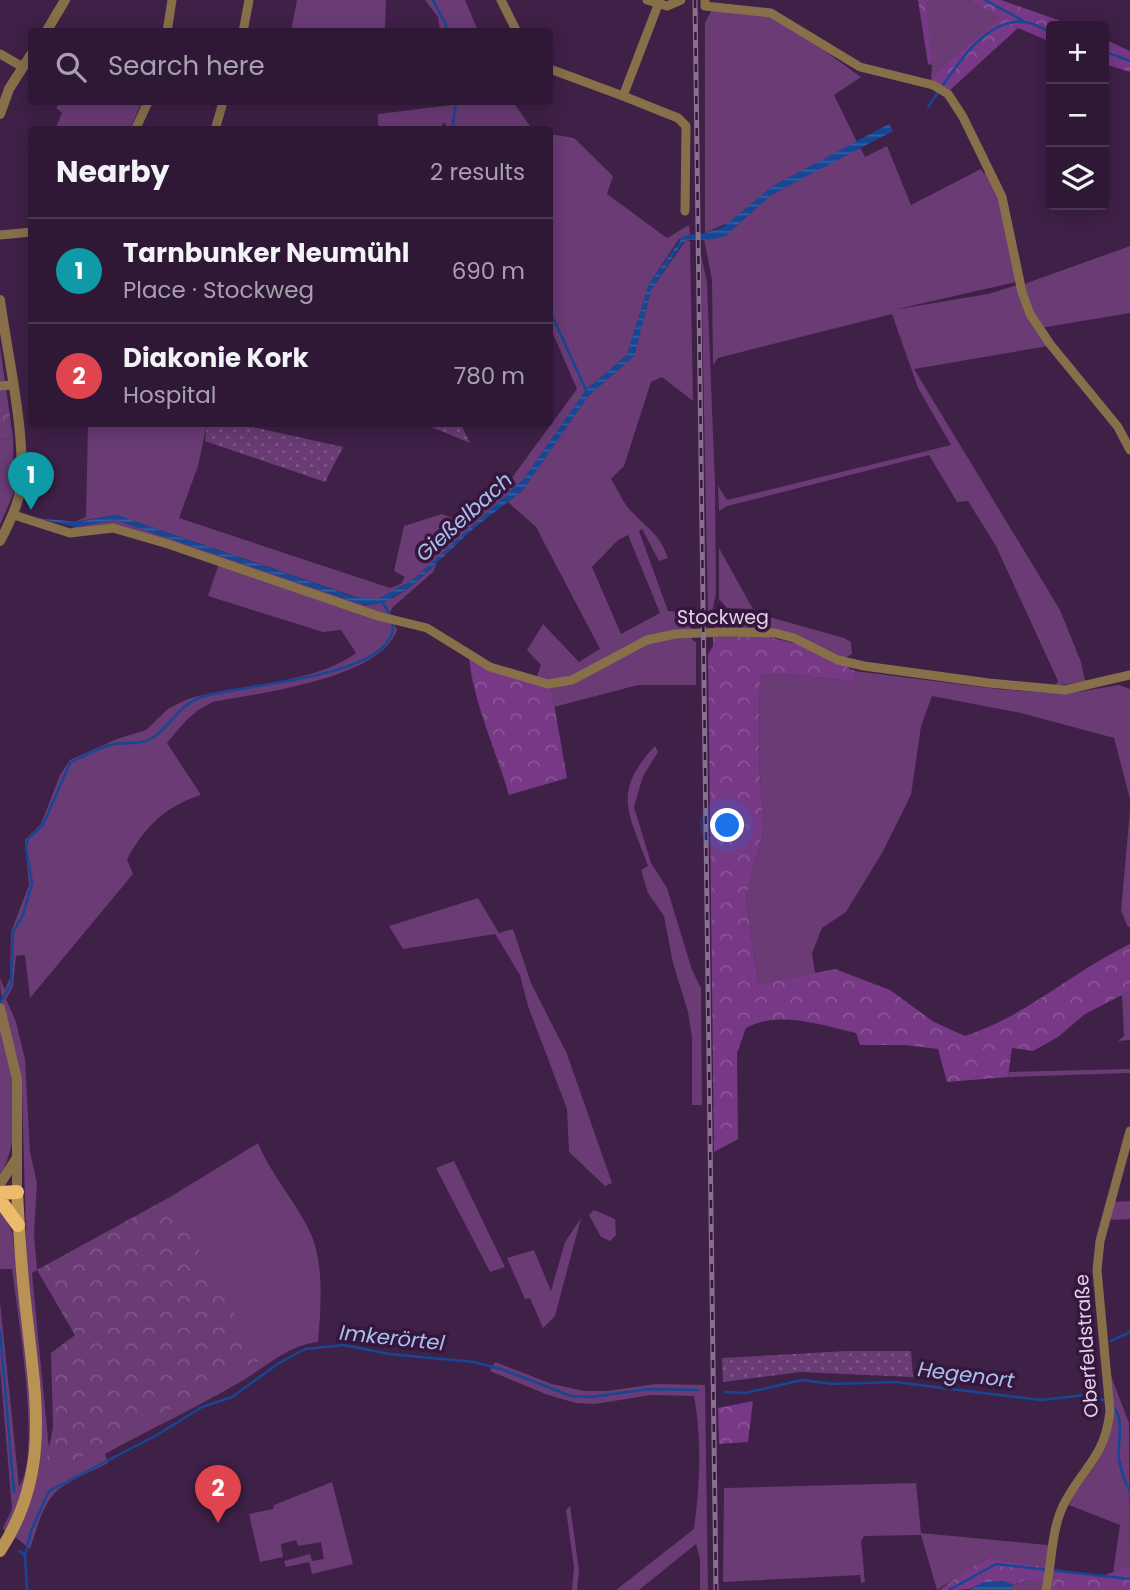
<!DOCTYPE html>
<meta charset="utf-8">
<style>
body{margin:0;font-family:Poppins,sans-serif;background:#37213d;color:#f1f3f6}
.controls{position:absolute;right:21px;top:21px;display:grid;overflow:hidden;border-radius:7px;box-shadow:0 4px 18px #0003}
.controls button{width:63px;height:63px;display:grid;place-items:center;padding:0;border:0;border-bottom:2px solid #4a3750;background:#2f1835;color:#f1f3f6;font:35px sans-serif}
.you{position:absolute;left:728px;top:826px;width:24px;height:24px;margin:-18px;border:5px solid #fff;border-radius:50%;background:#1a73e8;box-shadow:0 0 0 10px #1a73e833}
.badge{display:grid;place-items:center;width:46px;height:46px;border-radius:50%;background:#b45309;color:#fff;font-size:23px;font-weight:700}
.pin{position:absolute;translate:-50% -58px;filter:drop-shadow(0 2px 4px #0008)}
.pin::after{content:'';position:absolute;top:37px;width:24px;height:21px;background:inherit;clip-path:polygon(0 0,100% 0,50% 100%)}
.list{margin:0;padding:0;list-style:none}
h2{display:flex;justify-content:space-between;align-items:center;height:91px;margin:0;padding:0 28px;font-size:30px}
h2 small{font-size:23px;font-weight:400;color:#a7a0ad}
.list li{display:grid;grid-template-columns:46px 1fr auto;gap:21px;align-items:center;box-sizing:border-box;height:105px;padding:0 28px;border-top:2px solid #4a3750}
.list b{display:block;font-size:26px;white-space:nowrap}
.list p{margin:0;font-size:23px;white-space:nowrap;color:#a7a0ad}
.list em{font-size:23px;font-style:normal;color:#a7a0ad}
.icon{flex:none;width:38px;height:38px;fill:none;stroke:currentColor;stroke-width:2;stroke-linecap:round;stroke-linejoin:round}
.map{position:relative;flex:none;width:1130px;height:1590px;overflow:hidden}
.search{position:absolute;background:#2f1835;box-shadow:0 4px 18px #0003;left:28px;top:28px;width:525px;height:77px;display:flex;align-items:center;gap:18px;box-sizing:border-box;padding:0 24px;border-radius:7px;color:#a7a0ad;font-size:26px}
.panel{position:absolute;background:#2f1835;box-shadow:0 4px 18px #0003;left:28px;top:126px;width:525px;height:301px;border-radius:7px}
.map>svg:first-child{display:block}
</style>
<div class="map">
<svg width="1130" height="1590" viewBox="0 0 1130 1590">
<defs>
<pattern id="forest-crowns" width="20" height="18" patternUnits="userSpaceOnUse" patternTransform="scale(1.75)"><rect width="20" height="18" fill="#773886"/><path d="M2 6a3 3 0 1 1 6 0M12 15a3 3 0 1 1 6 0" fill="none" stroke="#8a5497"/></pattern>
<pattern id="park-crowns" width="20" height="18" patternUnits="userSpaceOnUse" patternTransform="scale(1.75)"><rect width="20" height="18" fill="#6a3b75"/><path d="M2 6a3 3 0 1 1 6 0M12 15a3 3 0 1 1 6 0" fill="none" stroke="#7f5689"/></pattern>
<pattern id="garden-dots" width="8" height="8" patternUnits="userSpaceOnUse" patternTransform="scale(1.75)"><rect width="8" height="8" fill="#6a3b75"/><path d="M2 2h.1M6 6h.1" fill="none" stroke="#7f5689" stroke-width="1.8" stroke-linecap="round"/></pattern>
<pattern id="water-rules" width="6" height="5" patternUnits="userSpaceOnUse" patternTransform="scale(1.75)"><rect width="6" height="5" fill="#154794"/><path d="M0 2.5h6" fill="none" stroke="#3760a3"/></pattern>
</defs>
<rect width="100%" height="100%" fill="#3f2047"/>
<path fill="#6a3b75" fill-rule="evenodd" d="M297 0H386L385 31H291Z
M425 0H465L478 31H440L438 17Z
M924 0H968L1002 18 941 67 931 80 932 65Z
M711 11 767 15 794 29 861 77 834 95 857 142 773 186 730 222 705 233V23Z
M60 102H136L141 104 130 129H55L62 113 56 108Z
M452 102H513L532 129H449L444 122 440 129H378V114L452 105Z
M550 134 574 138 613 176 607 194 667 238 689 225 690 235 679 239 649 284 627 355 586 390 523 480 414 579 379 599 365 600 116 515 74 522 86 517 88 424H207L198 466 179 518 390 588 401 584 405 577 394 571 404 526 442 514 463 522 469 515 475 517 511 479 577 389 550 327Z
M887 146 911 205 981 169 984 174 987 171 999 195 1016 282 893 310 988 294 1017 285 1048 346 914 369 1060 610 1081 662 1085 681 1055 686 1058 681 996 546 968 501 957 502 929 455 727 506 719 511 718 486 727 500 951 445 918 388 892 314 718 358 713 365 712 280 704 239 725 236 771 195 860 147 865 157Z
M686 240 690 241 693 401 662 377 651 382 624 466 611 479C618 490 624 505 633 513 650 531 659 533 668 558L659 561 642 529 639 531 668 611 690 613 692 640 696 642V685H638L554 707 551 687 534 684 541 665 527 650 543 624 579 662 600 649 536 527 508 502 522 491 588 396 634 356 651 290ZM628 535 660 613 621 634 592 567 618 540Z
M1130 246V313L1040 328 1024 286 1027 283Z
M701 254 707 283 715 484 716 593 711 618 708 615Z
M13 438 14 492 0 525V440Z
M116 520 364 605C394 605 417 582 437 563L433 572 392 608 390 614 397 630C380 679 259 693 213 702 192 711 181 726 167 743L201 795C164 807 146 826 127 859L133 874 30 998 25 955 16 956 13 987 6 999 16 1022 25 1059 30 1152 37 1183 34 1234 37 1270 32 1273 49 1449 45 1473 48 1476 259 1360 170 1197 258 1143C271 1175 293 1198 308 1228 325 1260 321 1307 318 1342 289 1345 267 1366 242 1381 198 1407 150 1429 105 1454L108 1463C51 1491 50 1486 30 1549L14 1536 33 1488 22 1092C18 1053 0 1016 0 978L5 990 10 978 11 932 29 885 25 840 41 824 60 775 70 760 117 739 146 730 169 708 188 699C239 683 313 685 356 653L341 630 323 632 208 596 220 560 112 524 72 529 73 527Z
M719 548 753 609 727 608 719 599Z
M718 613 762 615 844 638 851 642 852 654 845 658 806 640 714 631Z
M855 671 997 689 1066 694 1119 685 1130 689V799L1114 738 1021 713 932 696 921 726 911 795 882 853 846 912 822 928 812 953 815 973 758 984 746 897 764 828 759 762 760 675 785 674 853 681Z
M655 746 658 752 643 776 634 807 651 863 667 888 692 970 701 988 702 1105H692V1038L688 1012 673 963 664 916 648 893 641 870 648 866C629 813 611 793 655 746Z
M1130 810V927H1128L1121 911Z
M478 898 499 933 513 929 531 983 567 1054 612 1183 605 1186 569 1152 567 1109 528 1006 520 975 495 934 403 949 389 926Z
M1130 991V1040L1118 1041 1124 1036 1122 995Z
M0 1024C12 1069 25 1133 0 1176Z
M1130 1069V1073L1008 1077 1009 1072Z
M454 1161 505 1267 490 1272 436 1168Z
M1130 1201V1219L1108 1220 1113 1202Z
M0 1207 12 1231 33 1408 25 1484 6 1533 3 1528 12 1509 0 1367V1302L19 1486C42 1456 17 1310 12 1269H0Z
M594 1210 615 1219 616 1235 610 1241 601 1237 589 1215Z
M581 1218 555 1316 543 1328 530 1298 525 1299 507 1258 534 1250 551 1291 565 1242Z
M495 1362 552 1384 584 1391H607L656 1384 705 1385 708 1590H700V1559L696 1544 639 1590H616L694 1529C700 1484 702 1440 694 1396L651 1395 595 1404 576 1403 548 1395 490 1371Z
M1108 1368 1129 1423 1130 1566 1113 1573 1120 1525 1069 1505C1076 1490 1087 1478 1096 1464 1117 1434 1112 1403 1108 1368Z
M332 1482 353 1564 312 1574 309 1562 286 1567 284 1561 310 1554 312 1561 324 1559 321 1542 298 1546 296 1540 281 1544 283 1557 260 1562 249 1514 273 1509 274 1505Z
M916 1483 921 1533 1047 1545 1049 1548 1048 1567 988 1558 937 1590 921 1535 864 1536 861 1541 865 1582 861 1583 860 1575 723 1582 724 1488Z
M570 1506 579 1570 577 1590H572L574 1567 566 1510Z
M1025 1580 1046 1583 1044 1590H1011L1013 1585Z"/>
<path fill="url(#forest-crowns)" d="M918 0H924L926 5 932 65 928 64Z
M968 0H1001L1075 26H1051V42L1018 28 950 90 931 80 941 67 1001 18Z
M1104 39 1130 51V72L1104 64Z
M765 636 805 646 855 671 853 681 785 674 760 675 759 762 764 828 746 897 758 984 835 969 890 990 934 1022 965 1036C1025 1017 1073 971 1130 944V991L1085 1014 1058 1037 1033 1051 1012 1048 1008 1077 947 1082 938 1049 905 1045H860L856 1033C822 1025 777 1010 746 1028L737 1053 738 1139 714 1152 708 655 713 646V637Z
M469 658 551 687 567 778 509 795C496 750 474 705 469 658Z
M753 1401 748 1442 719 1444 718 1408Z
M989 1558 1048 1567 1046 1583 1025 1580 1013 1585C997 1578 983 1583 969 1589 962 1590 948 1590 940 1590L965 1571Z
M1130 1566V1590H1050L1053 1569 1103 1576Z"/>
<path fill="url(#park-crowns)" d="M0 346 13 438 0 440Z
M170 1197 260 1360 48 1476 44 1472 53 1428 51 1353 75 1335 37 1270Z"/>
<path fill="url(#garden-dots)" d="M207 424H239L343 447 325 482 205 441Z
M424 424H461L470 443Z
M846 1351H911L913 1377 800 1372 723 1382 722 1358Z"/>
<path fill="url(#water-rules)" d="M889 124 893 131 771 195 725 236 709 240H686L681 245 651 290 634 356 588 396 522 491 474 528 412 586 385 602 370 605 357 603 116 520 75 527 37 518 78 522 116 515 355 597 378 599 414 579 523 480 586 390 627 355 649 284 683 236 705 233 723 227 773 186Z
M1004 1581 1013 1585 1011 1590H969L984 1582Z"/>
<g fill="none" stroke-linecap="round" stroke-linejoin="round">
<path stroke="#154794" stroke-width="2.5" d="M433 0 446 25 447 32
M985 0 1022 20
M1104 51 1130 61
M942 87C959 61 989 17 1025 22 1034 23 1043 29 1051 32
M456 102 453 124 456 130
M928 107 938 92
M550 311 586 390
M382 602 390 614
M0 1002 11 985 13 932 23 915 32 883 26 847 28 839 43 825 70 763C84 756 99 747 115 744 126 742 141 745 151 739 170 727 178 706 199 698 235 684 397 679 393 624
M0 1331 14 1492
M1111 1341 1130 1332
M725 1392 745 1393 802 1380 833 1384 895 1382 1041 1400 1085 1395 1106 1401
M1111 1405C1126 1417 1117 1442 1119 1459 1121 1471 1125 1482 1130 1492
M20 1551 25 1556
M27 1590 25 1556 31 1531 49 1491 157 1435 202 1407 232 1397 279 1363 305 1349 344 1345 389 1354 474 1362 501 1369 571 1396 592 1397 649 1389 698 1390
M949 1590 996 1564 1130 1579"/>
<path stroke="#876f49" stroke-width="9" d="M501 0 517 32
M647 0 667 6 681 0
M705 0V6L771 13 860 67 933 85 948 94 963 117 1002 197 1022 292 1030 314 1050 344 1118 427 1130 450
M658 5 623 96 678 118 686 126 685 211
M167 32 172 0
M243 32 249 0
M0 54 23 67
M550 69 623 96
M135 130 148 102
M215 130 223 102
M0 235 32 232
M0 386 12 385
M14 515 70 533 113 528 168 544 378 616 427 628 490 667 548 684 572 680 647 640 675 634 727 632 775 633 794 638 838 660 864 666 989 683 1065 690 1130 675
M1046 1590C1052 1563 1051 1529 1064 1504 1083 1467 1105 1458 1110 1411L1097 1270 1100 1241 1130 1131"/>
<path stroke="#876f49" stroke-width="10" d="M46 32 65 0
M0 114 9 89 32 53
M0 300C7 355 29 444 19 496 15 512 8 526 0 541
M0 1008 17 1079V1192
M0 1184 16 1159"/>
<path stroke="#b99354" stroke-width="12" d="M0 1551C52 1472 35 1396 26 1309 21 1270 19 1231 17 1192"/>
<path stroke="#ecbc6c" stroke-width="14" d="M0 1193 17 1192
M0 1200 18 1225"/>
<defs>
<path id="rail" d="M695 0 716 1590"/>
</defs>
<use href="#rail" stroke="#8a7090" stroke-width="5"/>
<use href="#rail" stroke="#35163c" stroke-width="2.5" stroke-dasharray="8" stroke-linecap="butt"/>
</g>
<g text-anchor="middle" stroke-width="7" stroke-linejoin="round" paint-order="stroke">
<g font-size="19" fill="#e4d1e9" stroke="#35163c">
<text x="723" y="624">Stockweg</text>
<text transform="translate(1086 1346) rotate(-94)" y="7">Oberfeldstraße</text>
</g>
<g font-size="21" font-style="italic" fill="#a7c1ec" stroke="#35163c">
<text transform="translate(464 517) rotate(-42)" y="7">Gießelbach</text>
<text transform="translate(392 1338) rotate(6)" y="7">Imkerörtel</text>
<text transform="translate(966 1375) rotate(7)" y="7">Hegenort</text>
</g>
</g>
</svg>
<div class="controls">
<button>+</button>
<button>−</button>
<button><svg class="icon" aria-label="layers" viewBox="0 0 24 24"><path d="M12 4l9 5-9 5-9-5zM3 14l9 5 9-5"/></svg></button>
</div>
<div class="you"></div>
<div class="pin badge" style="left:31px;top:510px;background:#0f9aa8">1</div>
<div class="pin badge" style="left:218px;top:1523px;background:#e0444e">2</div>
<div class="search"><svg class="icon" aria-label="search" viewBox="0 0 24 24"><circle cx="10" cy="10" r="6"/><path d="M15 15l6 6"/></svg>Search here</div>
<section class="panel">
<h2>Nearby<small>2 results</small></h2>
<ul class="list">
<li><span class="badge" style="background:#0f9aa8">1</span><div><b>Tarnbunker Neumühl</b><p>Place · Stockweg</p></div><em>690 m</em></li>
<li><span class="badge" style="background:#e0444e">2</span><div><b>Diakonie Kork</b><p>Hospital</p></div><em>780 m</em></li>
</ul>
</section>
</div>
